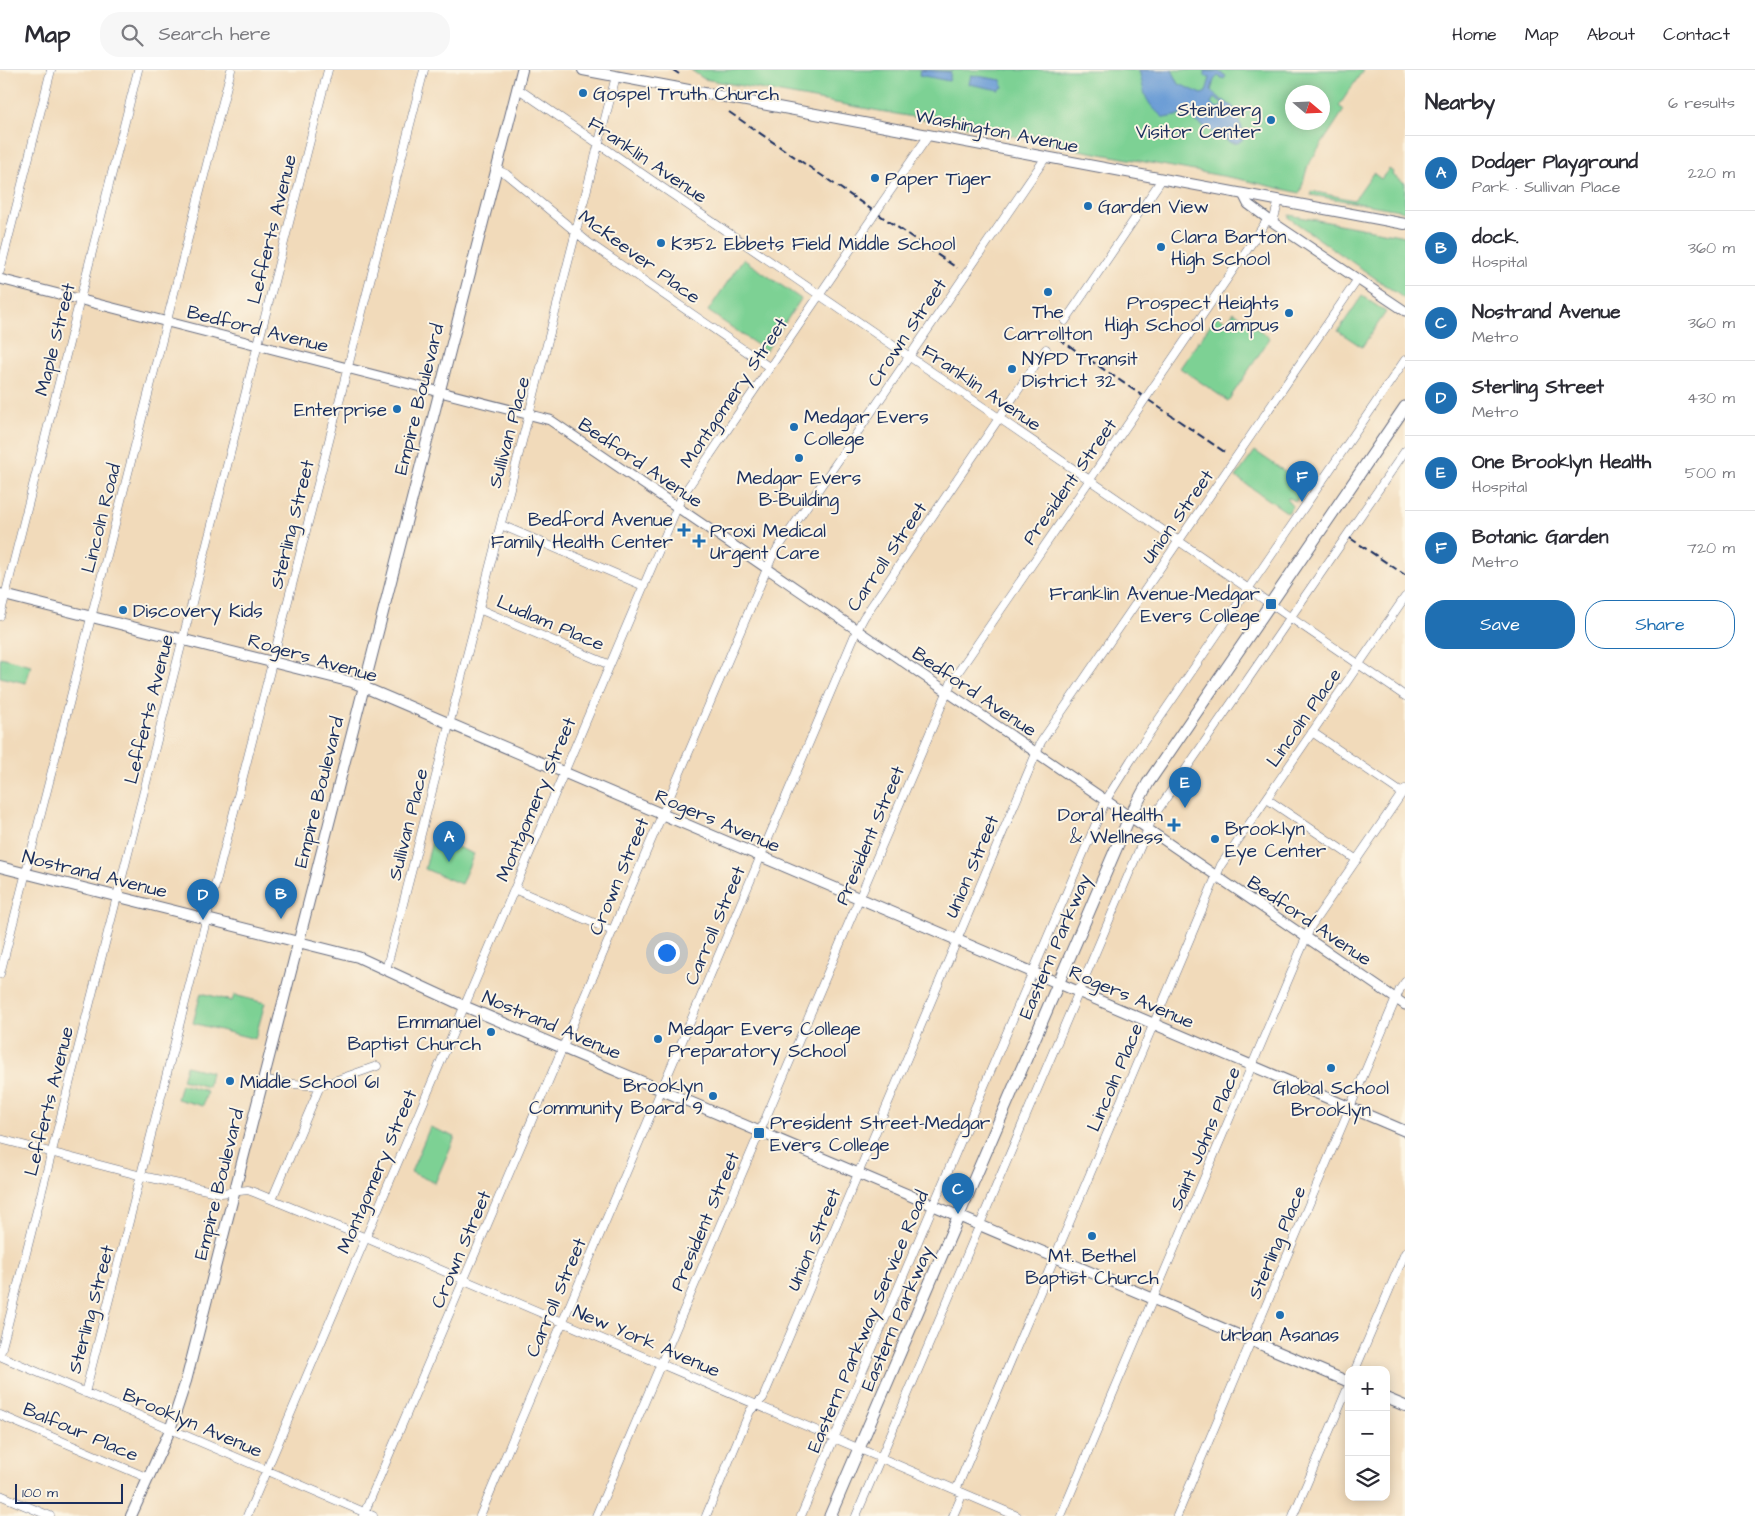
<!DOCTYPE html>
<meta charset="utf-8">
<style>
body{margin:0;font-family:"Architects Daughter",sans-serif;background:#f7f7f7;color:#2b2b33}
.controls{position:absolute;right:15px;bottom:15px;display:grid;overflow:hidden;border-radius:10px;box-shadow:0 2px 12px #0003}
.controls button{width:45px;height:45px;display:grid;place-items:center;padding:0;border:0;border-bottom:1px solid #e1e1e2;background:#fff;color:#2b2b33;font:25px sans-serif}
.compass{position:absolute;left:1285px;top:15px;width:45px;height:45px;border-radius:50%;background:#fff;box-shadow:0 2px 12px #0003;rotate:109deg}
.scale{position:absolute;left:15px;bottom:12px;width:108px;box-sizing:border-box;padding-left:5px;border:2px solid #1b2f5e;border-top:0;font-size:14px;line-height:18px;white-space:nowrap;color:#1b2f5e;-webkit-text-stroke:4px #fcf5e5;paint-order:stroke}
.you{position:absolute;left:666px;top:882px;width:18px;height:18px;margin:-12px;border:4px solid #fff;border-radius:50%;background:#1a73e8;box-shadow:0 0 0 8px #1a73e833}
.badge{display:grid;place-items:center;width:32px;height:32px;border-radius:50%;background:#1f6fb2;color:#fff;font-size:16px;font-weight:700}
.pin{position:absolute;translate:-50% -41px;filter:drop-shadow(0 1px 2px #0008)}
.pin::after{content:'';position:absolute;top:26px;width:18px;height:15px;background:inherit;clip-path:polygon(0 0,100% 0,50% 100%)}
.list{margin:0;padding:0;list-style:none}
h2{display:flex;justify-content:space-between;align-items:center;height:65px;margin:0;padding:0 20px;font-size:21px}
h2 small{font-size:16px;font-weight:400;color:#7c7c81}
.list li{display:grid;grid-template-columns:32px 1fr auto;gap:15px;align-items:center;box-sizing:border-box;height:75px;padding:0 20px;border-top:1px solid #e1e1e2}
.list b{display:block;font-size:19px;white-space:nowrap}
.list p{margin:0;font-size:16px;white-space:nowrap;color:#7c7c81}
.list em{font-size:16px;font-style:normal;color:#7c7c81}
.actions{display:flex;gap:10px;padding:15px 20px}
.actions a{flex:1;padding:11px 0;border:1px solid #1f6fb2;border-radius:20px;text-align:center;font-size:18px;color:#1f6fb2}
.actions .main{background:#1f6fb2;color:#fff}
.icon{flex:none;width:28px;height:28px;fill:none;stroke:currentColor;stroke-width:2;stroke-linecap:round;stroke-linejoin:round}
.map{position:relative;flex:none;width:1405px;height:1446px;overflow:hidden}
header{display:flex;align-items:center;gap:30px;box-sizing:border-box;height:70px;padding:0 25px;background:#fff;border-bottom:1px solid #e1e1e2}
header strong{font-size:24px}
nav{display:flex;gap:28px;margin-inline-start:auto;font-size:18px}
.search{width:350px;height:45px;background:#f7f7f7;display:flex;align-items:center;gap:12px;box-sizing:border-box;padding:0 18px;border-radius:20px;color:#7c7c81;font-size:19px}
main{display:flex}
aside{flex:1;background:#fff}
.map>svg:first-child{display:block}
</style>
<header>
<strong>Map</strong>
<div class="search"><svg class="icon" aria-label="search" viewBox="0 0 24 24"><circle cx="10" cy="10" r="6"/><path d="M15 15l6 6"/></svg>Search here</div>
<nav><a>Home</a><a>Map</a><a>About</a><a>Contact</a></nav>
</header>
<main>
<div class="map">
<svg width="1405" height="1446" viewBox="0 0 1405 1446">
<rect width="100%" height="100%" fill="#fcf5e5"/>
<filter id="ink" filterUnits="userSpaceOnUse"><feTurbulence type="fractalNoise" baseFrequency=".02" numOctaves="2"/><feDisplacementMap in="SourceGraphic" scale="10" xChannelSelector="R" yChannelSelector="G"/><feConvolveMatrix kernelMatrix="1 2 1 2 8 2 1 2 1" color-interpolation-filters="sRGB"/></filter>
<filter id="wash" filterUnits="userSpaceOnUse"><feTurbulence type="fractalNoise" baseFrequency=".0096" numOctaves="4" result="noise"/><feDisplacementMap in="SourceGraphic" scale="20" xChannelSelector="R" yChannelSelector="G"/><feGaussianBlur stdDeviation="1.12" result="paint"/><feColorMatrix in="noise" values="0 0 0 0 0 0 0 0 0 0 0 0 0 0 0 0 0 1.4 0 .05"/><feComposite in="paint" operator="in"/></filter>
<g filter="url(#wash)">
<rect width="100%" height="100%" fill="#f1daba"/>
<path fill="#7dd194" stroke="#4c8079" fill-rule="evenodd" d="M691 0H1363L1339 36 1344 40 1308 95 1300 123 1239 109 1079 80 995 62 715 11 704 9ZM1292 22H1322V52H1292Z
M1389 99 1393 102 1392 105 1405 113V141L1311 125V121L1354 130 1373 103 1381 109Z
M1289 145 1405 166V229L1289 148Z
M743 189 801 229 766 281 708 241Z
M1362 226 1386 242 1362 277 1338 261Z
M1234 242 1270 268 1228 331 1180 298 1217 245 1227 252Z
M1255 381 1306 416 1296 431 1288 428 1287 430 1292 436 1288 443 1236 407Z
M0 587 31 595 26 613 0 607Z
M433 767 474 784 461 814 425 799Z
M201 923 232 931 234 925 265 933 255 969 193 953Z
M186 996 211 1002 208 1017 182 1010Z
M181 1014 207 1021 203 1036 177 1029Z
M430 1057 455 1067 435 1113 411 1102Z"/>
<path fill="#6c9dd6" stroke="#44669a" d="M920 0 951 2 949 11 919 5Z
M1139 0H1172L1179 14 1202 24 1206 22 1210 8 1205 6V1L1219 2 1226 6 1224 9 1218 6 1214 10 1211 21 1221 29 1220 31 1214 28 1211 33 1215 37 1219 38 1222 36 1221 31 1223 30 1233 37 1238 48 1243 61V69L1238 73H1231L1187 46 1182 45 1164 48C1143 31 1145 24 1139 0Z
M971 5 1001 10 1003 17 999 20 969 14Z"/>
</g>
<g filter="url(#ink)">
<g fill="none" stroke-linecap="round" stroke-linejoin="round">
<defs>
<path id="minor" d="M517 18 1405 626
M495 99 506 104 589 173 769 297
M882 133 929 65
M1273 152 1279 130
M0 201 51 0
M1065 251 1162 109
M1154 316 1268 149
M501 455 644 516
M479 539 610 595
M0 546 138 0
M1312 662 1402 723
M1267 729 1357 790
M514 819 613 861
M386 900 616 6
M0 904 231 0
M263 1009 281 1013 320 1016 377 996
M0 1069 142 1106 221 1123 248 1120 256 1123 366 1168 1017 1446
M272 1129 320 1016
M0 1285 328 0
M0 1286 373 1446
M1355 1300 1405 1183
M85 1323 424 0
M0 1345 148 1408
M956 1420 1221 795 1405 527
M0 1425 50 1446
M247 1446 682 426 872 148
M363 1446 772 487 1046 87
M480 1446 857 560 864 547 1046 279
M596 1446 952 611 1141 335
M706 1446 750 1341 763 1328 1041 672 1358 209
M801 1446 1106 730 1131 690 1405 290
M856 1446 1153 747 1405 381
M953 1446 963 1423
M1061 1446 1311 856 1405 719
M1177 1446 1400 919 1405 912
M1293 1446 1349 1315"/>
<path id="tertiary" d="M1243 124 1248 134 1268 149 1405 241
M0 209 550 350 1405 935"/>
<path id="secondary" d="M583 0 673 17
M730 28 1405 154
M0 524 352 612 1405 1061
M0 797 358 887 464 936 1349 1312
M1386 1328 1405 1336
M131 1446 170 1360 186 1311 522 0"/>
<path id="primary" d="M830 1446 1130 746 1148 713 1405 337"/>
</defs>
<use href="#minor" stroke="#666b7e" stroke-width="9"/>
<use href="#tertiary" stroke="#666b7e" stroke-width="11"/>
<use href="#secondary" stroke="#666b7e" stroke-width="12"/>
<use href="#primary" stroke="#666b7e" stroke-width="13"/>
<use href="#minor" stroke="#fff" stroke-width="8"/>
<use href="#tertiary" stroke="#fff" stroke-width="9"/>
<use href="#secondary" stroke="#fff" stroke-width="10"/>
<use href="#primary" stroke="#fff" stroke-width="11"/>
<path stroke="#1b2f5e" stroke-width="2" stroke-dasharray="8 4" stroke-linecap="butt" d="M673 0 679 4
M729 42 957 198
M1049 262 1226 383
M1350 468 1405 505"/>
<defs>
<path id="minor-bridge" d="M872 148 882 133
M1141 335 1154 316"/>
<path id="secondary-bridge" d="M673 17 730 28"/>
</defs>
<use href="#minor-bridge" stroke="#666b7e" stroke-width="9" stroke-linecap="butt"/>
<use href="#secondary-bridge" stroke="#666b7e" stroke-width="12" stroke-linecap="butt"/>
<use href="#minor-bridge" stroke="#fff" stroke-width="8"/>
<use href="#secondary-bridge" stroke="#fff" stroke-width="10"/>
</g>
</g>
<g fill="#1f6fb2" stroke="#fcf5e5" stroke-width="2">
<circle cx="583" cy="23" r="5"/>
<circle cx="1271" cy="50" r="5"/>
<circle cx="875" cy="108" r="5"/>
<circle cx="1088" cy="136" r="5"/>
<circle cx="661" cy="173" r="5"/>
<circle cx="1161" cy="177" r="5"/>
<circle cx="1048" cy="222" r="5"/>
<circle cx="1289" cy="243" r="5"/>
<circle cx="1012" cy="299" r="5"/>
<circle cx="397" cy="339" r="5"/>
<circle cx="794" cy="357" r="5"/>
<circle cx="799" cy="388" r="5"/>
<path d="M681.5 452.5h5v5h5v5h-5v5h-5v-5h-5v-5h5z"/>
<path d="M696.5 463.5h5v5h5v5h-5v5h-5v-5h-5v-5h5z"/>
<rect x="1265" y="528" width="12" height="12" rx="2.5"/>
<circle cx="123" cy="540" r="5"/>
<path d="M1171.5 747.5h5v5h5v5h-5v5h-5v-5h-5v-5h5z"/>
<circle cx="1215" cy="769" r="5"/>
<circle cx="491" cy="962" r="5"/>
<circle cx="658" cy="969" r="5"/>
<circle cx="1331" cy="998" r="5"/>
<circle cx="230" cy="1011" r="5"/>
<circle cx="713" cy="1026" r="5"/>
<rect x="753" y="1057" width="12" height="12" rx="2.5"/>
<circle cx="1092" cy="1166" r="5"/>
<circle cx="1280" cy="1245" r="5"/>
</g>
<g text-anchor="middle" stroke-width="4" stroke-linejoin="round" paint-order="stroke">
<g font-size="19" fill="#1b2f5e" stroke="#fcf5e5" text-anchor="start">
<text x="593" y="30">Gospel Truth Church</text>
<text x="1261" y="46" text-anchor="end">Steinberg<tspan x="1261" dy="22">Visitor Center</tspan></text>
<text x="885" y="115">Paper Tiger</text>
<text x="1098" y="143">Garden View</text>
<text x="1171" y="173">Clara Barton<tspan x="1171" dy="22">High School</tspan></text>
<text x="671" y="180">K352 Ebbets Field Middle School</text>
<text x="1279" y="239" text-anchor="end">Prospect Heights<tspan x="1279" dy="22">High School Campus</tspan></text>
<text x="1048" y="248" text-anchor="middle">The<tspan x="1048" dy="22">Carrollton</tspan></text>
<text x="1022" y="295">NYPD Transit<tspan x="1022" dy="22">District 32</tspan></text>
<text x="387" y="346" text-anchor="end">Enterprise</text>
<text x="804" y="353">Medgar Evers<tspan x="804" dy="22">College</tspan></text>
<text x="799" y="414" text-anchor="middle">Medgar Evers<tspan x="799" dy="22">B-Building</tspan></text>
<text x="673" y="456" text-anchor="end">Bedford Avenue<tspan x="673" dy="22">Family Health Center</tspan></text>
<text x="710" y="467">Proxi Medical<tspan x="710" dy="22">Urgent Care</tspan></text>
<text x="1260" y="530" text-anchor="end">Franklin Avenue-Medgar<tspan x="1260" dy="22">Evers College</tspan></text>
<text x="133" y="547">Discovery Kids</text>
<text x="1163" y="751" text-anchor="end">Doral Health<tspan x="1163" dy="22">&amp; Wellness</tspan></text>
<text x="1225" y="765">Brooklyn<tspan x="1225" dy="22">Eye Center</tspan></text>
<text x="481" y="958" text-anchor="end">Emmanuel<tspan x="481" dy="22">Baptist Church</tspan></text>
<text x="668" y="965">Medgar Evers College<tspan x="668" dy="22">Preparatory School</tspan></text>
<text x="240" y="1018">Middle School 61</text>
<text x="703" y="1022" text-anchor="end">Brooklyn<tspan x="703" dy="22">Community Board 9</tspan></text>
<text x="1331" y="1024" text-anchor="middle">Global School<tspan x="1331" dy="22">Brooklyn</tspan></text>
<text x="770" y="1059">President Street–Medgar<tspan x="770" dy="22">Evers College</tspan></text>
<text x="1092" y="1192" text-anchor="middle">Mt. Bethel<tspan x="1092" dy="22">Baptist Church</tspan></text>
<text x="1280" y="1271" text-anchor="middle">Urban Asanas</text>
</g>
<g font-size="19" fill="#1b2f5e" stroke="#fcf5e5">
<text transform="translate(997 60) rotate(11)" y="7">Washington Avenue</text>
<text transform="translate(648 89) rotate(34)" y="7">Franklin Avenue</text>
<text transform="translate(271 159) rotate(-76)" y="7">Lefferts Avenue</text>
<text transform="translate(640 186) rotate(36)" y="7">McKeever Place</text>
<text transform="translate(258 258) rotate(14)" y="7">Bedford Avenue</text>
<text transform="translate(906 262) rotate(-56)" y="7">Crown Street</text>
<text transform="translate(54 269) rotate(-76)" y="7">Maple Street</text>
<text transform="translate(982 317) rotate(34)" y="7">Franklin Avenue</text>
<text transform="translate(733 322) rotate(-56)" y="7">Montgomery Street</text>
<text transform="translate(418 329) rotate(-76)" y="7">Empire Boulevard</text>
<text transform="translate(508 362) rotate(-75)" y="7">Sullivan Place</text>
<text transform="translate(641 392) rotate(34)" y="7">Bedford Avenue</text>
<text transform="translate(1069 411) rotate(-55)" y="7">President Street</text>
<text transform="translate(1177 446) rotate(-55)" y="7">Union Street</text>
<text transform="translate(100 448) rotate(-76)" y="7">Lincoln Road</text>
<text transform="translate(291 454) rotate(-76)" y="7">Sterling Street</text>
<text transform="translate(886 486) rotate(-56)" y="7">Carroll Street</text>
<text transform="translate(551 552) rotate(23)" y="7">Ludlam Place</text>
<text transform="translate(313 587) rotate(16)" y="7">Rogers Avenue</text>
<text transform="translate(975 621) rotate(34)" y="7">Bedford Avenue</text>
<text transform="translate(148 639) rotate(-76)" y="7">Lefferts Avenue</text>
<text transform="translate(1303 647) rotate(-55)" y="7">Lincoln Place</text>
<text transform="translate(318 722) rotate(-76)" y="7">Empire Boulevard</text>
<text transform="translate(535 729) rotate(-67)" y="7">Montgomery Street</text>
<text transform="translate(718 750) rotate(23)" y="7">Rogers Avenue</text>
<text transform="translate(407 754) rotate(-76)" y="7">Sullivan Place</text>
<text transform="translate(869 765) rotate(-67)" y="7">President Street</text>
<text transform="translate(971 796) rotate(-67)" y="7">Union Street</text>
<text transform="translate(95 803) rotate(14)" y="7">Nostrand Avenue</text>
<text transform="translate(618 806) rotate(-67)" y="7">Crown Street</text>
<text transform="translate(1310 850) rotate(34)" y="7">Bedford Avenue</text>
<text transform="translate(714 855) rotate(-67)" y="7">Carroll Street</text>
<text transform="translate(1054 876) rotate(-67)" y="7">Eastern Parkway</text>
<text transform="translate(1132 926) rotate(23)" y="7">Rogers Avenue</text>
<text transform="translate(552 954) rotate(23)" y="7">Nostrand Avenue</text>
<text transform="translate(1114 1007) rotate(-67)" y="7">Lincoln Place</text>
<text transform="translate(48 1031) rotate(-76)" y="7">Lefferts Avenue</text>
<text transform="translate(1204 1068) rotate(-67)" y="7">Saint Johns Place</text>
<text transform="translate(376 1101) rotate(-67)" y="7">Montgomery Street</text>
<text transform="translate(218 1114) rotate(-76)" y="7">Empire Boulevard</text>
<text transform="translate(704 1151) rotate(-67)" y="7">President Street</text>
<text transform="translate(813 1169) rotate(-67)" y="7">Union Street</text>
<text transform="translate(1276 1172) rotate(-67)" y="7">Sterling Place</text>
<text transform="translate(460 1179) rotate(-67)" y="7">Crown Street</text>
<text transform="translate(555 1227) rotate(-67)" y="7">Carroll Street</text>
<text transform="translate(90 1239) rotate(-75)" y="7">Sterling Street</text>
<text transform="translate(896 1248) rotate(-67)" y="7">Eastern Parkway</text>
<text transform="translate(867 1251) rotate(-67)" y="7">Eastern Parkway Service Road</text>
<text transform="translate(647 1270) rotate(23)" y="7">New York Avenue</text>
<text transform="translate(193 1352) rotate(23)" y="7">Brooklyn Avenue</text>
<text transform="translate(81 1361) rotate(23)" y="7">Balfour Place</text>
</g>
</g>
</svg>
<div class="controls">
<button>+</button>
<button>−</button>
<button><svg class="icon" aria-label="layers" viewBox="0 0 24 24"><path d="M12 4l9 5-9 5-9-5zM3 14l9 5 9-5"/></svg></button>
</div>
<svg class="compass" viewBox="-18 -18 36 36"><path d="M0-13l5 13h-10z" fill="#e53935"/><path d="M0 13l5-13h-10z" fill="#7c7c81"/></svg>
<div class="scale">100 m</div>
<div class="you"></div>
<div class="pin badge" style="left:449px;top:792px">A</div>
<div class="pin badge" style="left:281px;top:849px">B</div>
<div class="pin badge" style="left:958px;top:1144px">C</div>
<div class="pin badge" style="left:203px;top:850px">D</div>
<div class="pin badge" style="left:1185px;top:738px">E</div>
<div class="pin badge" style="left:1302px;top:432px">F</div>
</div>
<aside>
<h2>Nearby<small>6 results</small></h2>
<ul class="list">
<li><span class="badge">A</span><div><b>Dodger Playground</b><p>Park · Sullivan Place</p></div><em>220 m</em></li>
<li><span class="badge">B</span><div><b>dock.</b><p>Hospital</p></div><em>360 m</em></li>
<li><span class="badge">C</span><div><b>Nostrand Avenue</b><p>Metro</p></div><em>360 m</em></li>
<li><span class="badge">D</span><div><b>Sterling Street</b><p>Metro</p></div><em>430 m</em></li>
<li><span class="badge">E</span><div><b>One Brooklyn Health</b><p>Hospital</p></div><em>500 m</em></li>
<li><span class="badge">F</span><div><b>Botanic Garden</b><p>Metro</p></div><em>720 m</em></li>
</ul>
<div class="actions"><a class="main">Save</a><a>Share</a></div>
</aside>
</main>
